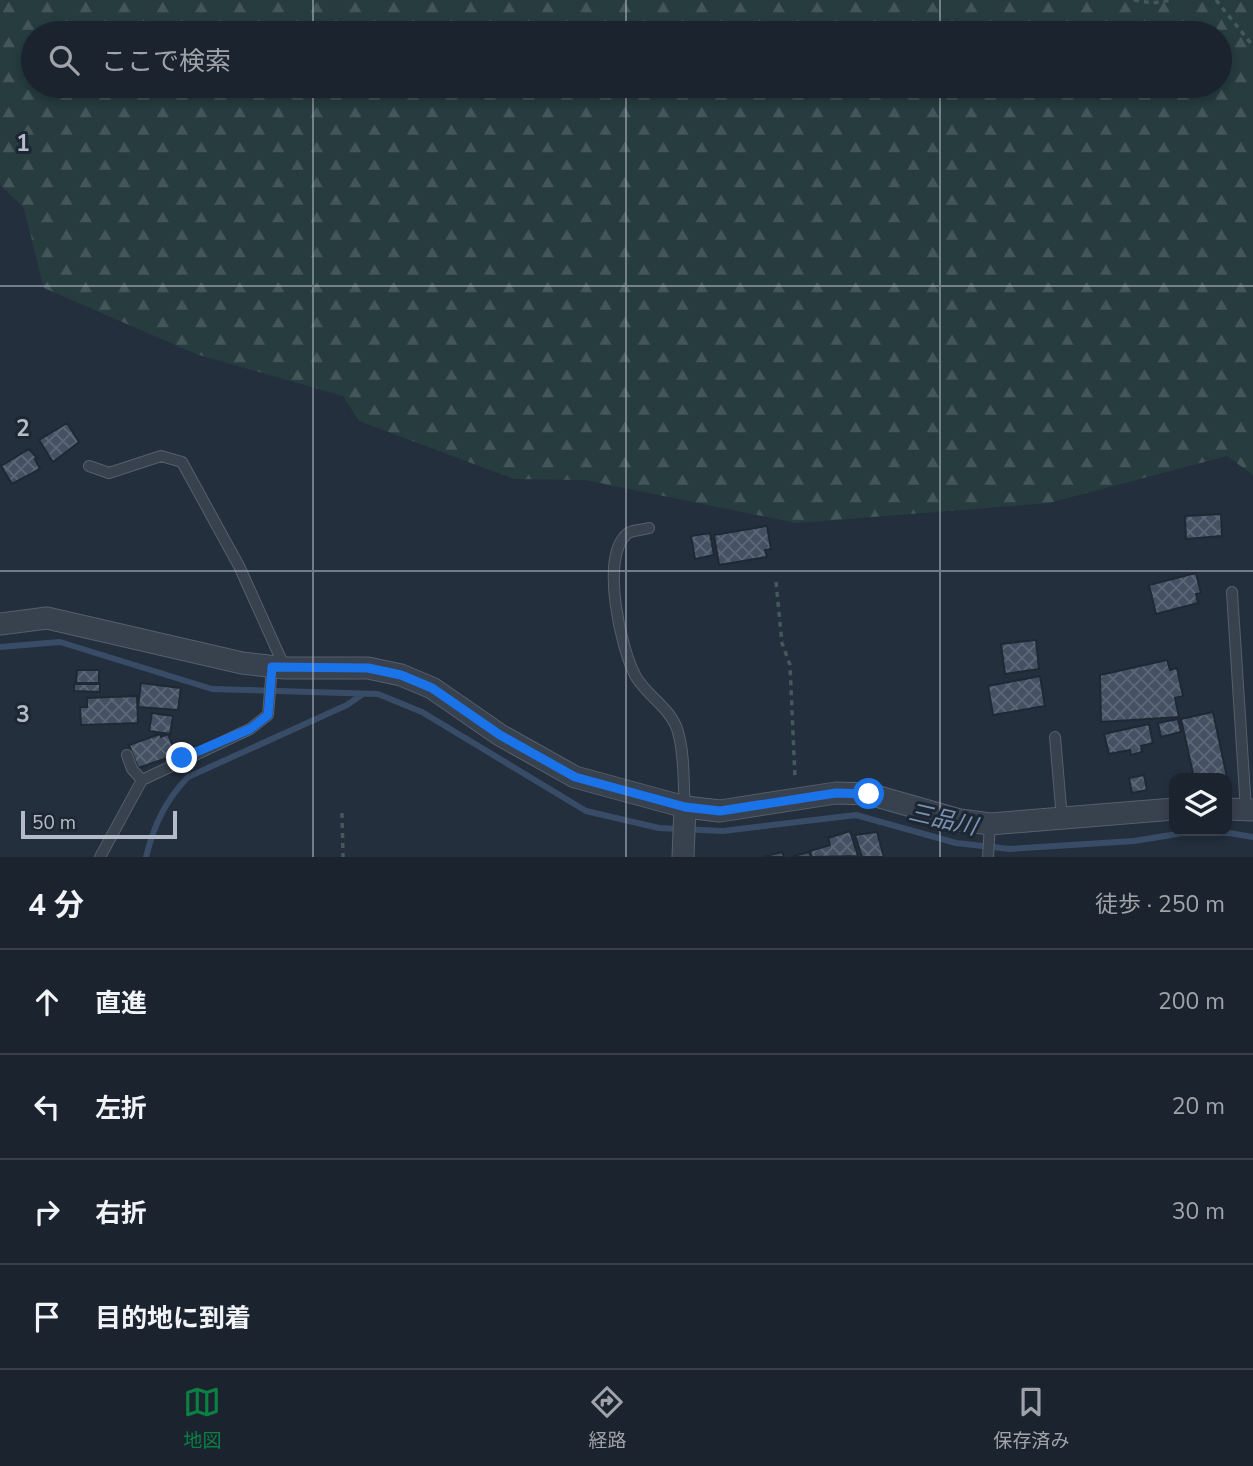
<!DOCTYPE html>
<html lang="ja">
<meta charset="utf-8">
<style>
body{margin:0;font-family:"Nunito Sans","Noto Sans JP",sans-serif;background:#242b36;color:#f1f3f6}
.controls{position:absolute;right:21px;bottom:21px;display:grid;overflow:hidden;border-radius:14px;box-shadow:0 4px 10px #0003}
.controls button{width:63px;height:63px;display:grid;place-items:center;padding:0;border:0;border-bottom:2px solid #39404a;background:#1b232e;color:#f1f3f6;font:35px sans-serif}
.scale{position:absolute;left:21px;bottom:18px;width:156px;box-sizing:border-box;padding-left:7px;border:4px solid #b4bcc9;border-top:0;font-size:19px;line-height:24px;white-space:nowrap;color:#b4bcc9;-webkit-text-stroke:5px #1d2633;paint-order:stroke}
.stop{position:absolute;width:21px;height:21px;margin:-16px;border:5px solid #1a73e8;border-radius:50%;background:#fff}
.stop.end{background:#1a73e8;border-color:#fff;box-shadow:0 2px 7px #0008}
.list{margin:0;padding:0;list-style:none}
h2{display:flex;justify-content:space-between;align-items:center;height:91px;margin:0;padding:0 28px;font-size:30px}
h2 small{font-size:23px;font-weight:400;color:#a0a4aa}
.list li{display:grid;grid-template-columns:46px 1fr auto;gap:21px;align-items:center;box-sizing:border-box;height:105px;padding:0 28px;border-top:2px solid #39404a}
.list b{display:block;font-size:26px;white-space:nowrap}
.list em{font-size:23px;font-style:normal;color:#a0a4aa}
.icon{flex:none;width:38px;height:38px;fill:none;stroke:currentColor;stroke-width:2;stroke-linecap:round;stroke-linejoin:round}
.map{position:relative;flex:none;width:1253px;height:857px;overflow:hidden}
.search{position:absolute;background:#1b232e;box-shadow:0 4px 10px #0003;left:21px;right:21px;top:21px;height:77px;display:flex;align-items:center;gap:18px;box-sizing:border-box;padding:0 24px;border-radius:38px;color:#a0a4aa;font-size:26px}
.sheet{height:511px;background:#1b232e}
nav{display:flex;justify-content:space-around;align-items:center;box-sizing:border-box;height:98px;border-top:2px solid #39404a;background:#1b232e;font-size:19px;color:#a0a4aa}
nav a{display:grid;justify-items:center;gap:4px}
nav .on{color:#0b8043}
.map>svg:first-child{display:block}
</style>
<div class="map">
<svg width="1253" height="857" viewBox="0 0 1253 857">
<defs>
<pattern id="forest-firs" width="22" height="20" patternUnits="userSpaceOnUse" patternTransform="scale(1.75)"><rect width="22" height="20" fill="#263c3f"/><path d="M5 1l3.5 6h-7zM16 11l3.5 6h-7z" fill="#435659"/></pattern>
<pattern id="building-cross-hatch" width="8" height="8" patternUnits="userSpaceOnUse" patternTransform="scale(1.75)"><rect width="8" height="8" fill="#455162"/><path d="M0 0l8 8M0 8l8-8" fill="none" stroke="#5d6877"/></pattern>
</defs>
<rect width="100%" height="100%" fill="#242f3e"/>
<path fill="url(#forest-firs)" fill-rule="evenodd" d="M0 0H1253V475L1227 456 1049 503 796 523 585 480 514 479 359 421 343 396 196 354 44 288 24 208 0 185ZM33 33H1220V86H33Z"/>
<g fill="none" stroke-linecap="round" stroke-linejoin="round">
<path stroke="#394c67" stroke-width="6" d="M0 647 60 642 212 689 378 694 422 712 586 811 659 828 723 831 856 815 956 843 1010 849 1134 841 1183 833H1229L1253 837
M146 857C154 825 165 801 188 777L347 705 363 694"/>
</g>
<path fill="url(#building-cross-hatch)" stroke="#1f2835" stroke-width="2" d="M67 423 79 442 53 462 39 440Z
M29 449 37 458 35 459 40 469 12 484 1 466Z
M1221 514 1222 536 1186 539 1185 516Z
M767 526 771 549 765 550 767 557 719 565 714 535Z
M710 533 714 555 695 559 691 536Z
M1196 573 1201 593 1196 594 1198 603 1156 614 1149 585Z
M1036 640 1039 669 1005 674 1001 644Z
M1167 660 1170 670 1177 668 1183 696 1175 698 1179 717 1101 722 1100 675Z
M77 670H99V683H76Z
M1040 676 1045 706 993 715 988 686Z
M141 683 181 688 178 710 138 707Z
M74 684H100V692L74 691Z
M137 696 138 723 81 725 80 707H87V698Z
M1213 712 1228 782H1227V778H1194L1181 719Z
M152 713 173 716 170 734 149 731Z
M1178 719 1181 732 1161 737 1158 723Z
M1149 724 1153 743 1141 746 1142 752 1131 755 1130 750 1109 754 1104 734Z
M160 734 161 737 168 734 176 755 138 768 129 745Z
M1144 775 1147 790 1132 793 1129 778Z
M850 831 858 856 812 857 810 851 830 845 828 838Z
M877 832 884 857H862L855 835Z
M782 852 784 857H763Z
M809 852 811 857H791Z"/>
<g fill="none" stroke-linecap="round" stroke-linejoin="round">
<defs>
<path id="lane" d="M89 466 109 473 161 456 182 462 239 566 285 668
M649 528C642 530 633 530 628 533 599 555 621 650 636 677 648 697 672 709 678 732 685 756 683 783 685 807
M1232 592 1246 810
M1055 737 1062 819
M127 755 132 769 142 780
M100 857 142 780 250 729 268 715 272 667
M988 857 990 824"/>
<path id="street" d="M0 624 47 618 242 663 285 668H368L401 675 432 688 500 735 575 777 685 807 720 811 836 793 869 794 960 820 990 824 1174 809
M1227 809 1253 810
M683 857 685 807"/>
</defs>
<use href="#lane" stroke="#565f6c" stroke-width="12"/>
<use href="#street" stroke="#565f6c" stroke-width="23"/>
<path stroke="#44595c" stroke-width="3.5" stroke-dasharray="5 5" stroke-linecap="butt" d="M1134 0 1152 3 1173 0
M1216 0 1253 46
M776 582 782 643 790 665 795 778
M342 813 343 857"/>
<use href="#lane" stroke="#38414e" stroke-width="10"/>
<use href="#street" stroke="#38414e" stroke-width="21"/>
</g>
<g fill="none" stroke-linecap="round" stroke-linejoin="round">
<path stroke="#1a73e8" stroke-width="9" d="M182 758 250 729 268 715 272 667 368 668 401 675 432 688 500 735 575 777 685 807 720 811 836 793 869 794"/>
</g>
<path fill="none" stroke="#b4bcc9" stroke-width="2" stroke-opacity="0.55" d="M313 0V33M626 0V33M940 0V33M313 86V857M626 86V857M940 86V857M0 286H1253M0 571H1253"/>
<g text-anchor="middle" stroke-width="6" stroke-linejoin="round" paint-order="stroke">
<g font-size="23" font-style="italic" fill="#7c92b1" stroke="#1d2633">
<text transform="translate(943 819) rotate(13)" y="8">三品川</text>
</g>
</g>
<g font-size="23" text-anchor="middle" font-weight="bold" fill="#b4bcc9" stroke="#1d2633" stroke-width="6" stroke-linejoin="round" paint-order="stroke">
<text x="23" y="151">1</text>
<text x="23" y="436">2</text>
<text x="23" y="722">3</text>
</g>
</svg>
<div class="controls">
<button><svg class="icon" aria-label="layers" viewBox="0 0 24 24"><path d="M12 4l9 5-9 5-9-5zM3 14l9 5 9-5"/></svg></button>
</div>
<div class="scale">50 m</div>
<div class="stop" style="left:869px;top:794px"></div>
<div class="stop end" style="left:182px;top:758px"></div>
<div class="search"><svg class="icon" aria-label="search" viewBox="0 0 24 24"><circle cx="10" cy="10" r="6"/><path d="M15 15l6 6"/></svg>ここで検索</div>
</div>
<section class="sheet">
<h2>4 分<small>徒歩 · 250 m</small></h2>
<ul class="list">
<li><svg class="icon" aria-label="ahead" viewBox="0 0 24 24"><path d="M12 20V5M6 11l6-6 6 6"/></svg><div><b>直進</b></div><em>200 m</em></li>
<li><svg class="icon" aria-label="left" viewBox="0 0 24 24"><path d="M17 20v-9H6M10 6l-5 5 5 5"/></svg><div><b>左折</b></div><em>20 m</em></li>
<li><svg class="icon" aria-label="right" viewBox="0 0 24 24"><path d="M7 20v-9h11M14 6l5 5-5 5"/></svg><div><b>右折</b></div><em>30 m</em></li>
<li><svg class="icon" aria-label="arrive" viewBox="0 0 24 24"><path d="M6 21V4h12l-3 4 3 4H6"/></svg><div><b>目的地に到着</b></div></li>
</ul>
</section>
<nav>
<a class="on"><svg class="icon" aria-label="map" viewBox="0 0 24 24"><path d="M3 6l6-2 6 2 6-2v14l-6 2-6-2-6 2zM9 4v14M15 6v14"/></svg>地図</a>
<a><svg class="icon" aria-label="directions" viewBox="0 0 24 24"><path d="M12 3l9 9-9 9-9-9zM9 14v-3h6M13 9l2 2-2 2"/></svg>経路</a>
<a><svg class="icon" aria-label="saved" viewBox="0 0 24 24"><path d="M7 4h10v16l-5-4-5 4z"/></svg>保存済み</a>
</nav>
